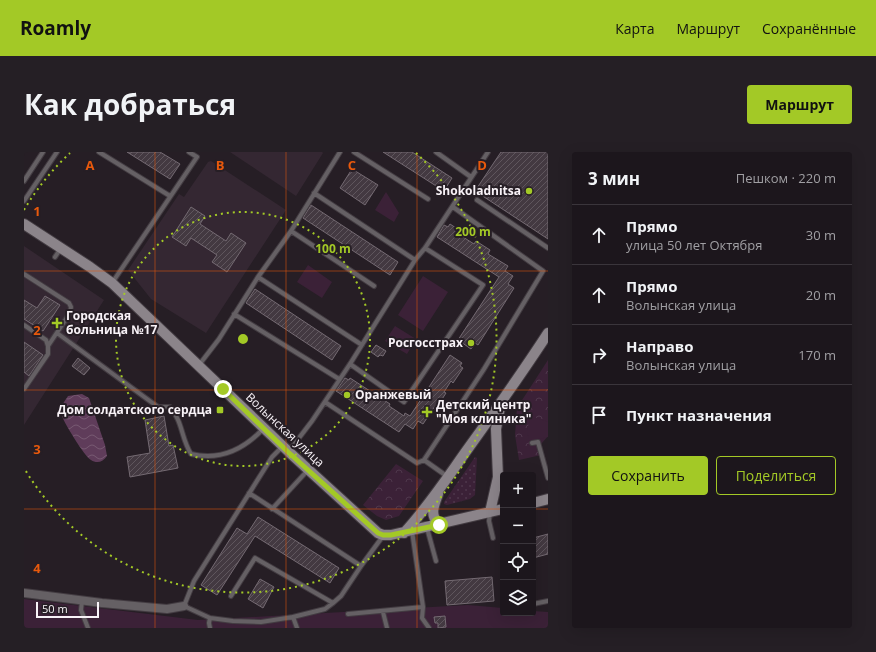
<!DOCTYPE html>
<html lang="ru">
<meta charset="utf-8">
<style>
body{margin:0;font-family:"Open Sans",sans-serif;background:#251f25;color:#f1f3f6}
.controls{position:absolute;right:12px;bottom:12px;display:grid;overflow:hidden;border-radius:4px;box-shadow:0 4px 16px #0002}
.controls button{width:36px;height:36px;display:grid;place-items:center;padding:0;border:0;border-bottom:1px solid #3a353b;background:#1c161c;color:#f1f3f6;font:20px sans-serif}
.scale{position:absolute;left:12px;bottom:10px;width:63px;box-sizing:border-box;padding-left:4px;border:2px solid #f8f2f7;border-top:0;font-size:11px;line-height:14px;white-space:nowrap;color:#f8f2f7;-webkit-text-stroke:3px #261e25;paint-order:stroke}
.stop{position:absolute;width:12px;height:12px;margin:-9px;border:3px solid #a3c926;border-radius:50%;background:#fff}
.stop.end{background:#a3c926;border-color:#fff;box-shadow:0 1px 4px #0008}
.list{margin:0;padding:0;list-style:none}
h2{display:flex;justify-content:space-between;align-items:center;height:52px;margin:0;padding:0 16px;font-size:17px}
h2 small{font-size:13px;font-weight:400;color:#a09fa3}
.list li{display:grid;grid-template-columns:26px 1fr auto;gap:12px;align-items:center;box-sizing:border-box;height:60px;padding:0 16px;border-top:1px solid #3a353b}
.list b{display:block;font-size:15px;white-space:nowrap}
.list p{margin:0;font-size:13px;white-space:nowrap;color:#a09fa3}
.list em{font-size:13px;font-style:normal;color:#a09fa3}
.actions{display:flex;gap:8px;padding:12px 16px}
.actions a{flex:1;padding:9px 0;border:1px solid #a3c926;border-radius:4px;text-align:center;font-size:14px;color:#a3c926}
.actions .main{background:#a3c926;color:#111}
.icon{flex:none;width:22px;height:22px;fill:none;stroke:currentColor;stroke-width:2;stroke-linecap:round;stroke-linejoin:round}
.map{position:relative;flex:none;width:524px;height:476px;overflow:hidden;border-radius:4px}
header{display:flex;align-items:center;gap:24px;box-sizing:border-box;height:56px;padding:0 20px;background:#a3c926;color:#111}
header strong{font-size:19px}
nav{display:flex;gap:22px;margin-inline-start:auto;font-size:14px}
.intro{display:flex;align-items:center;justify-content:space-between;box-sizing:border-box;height:96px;padding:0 24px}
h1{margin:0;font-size:28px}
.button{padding:10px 18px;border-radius:4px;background:#a3c926;color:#111;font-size:14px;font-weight:700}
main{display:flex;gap:24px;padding:0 24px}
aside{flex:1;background:#1c161c;border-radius:4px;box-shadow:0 4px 16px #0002}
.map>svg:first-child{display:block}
</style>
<header>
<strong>Roamly</strong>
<nav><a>Карта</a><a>Маршрут</a><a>Сохранённые</a></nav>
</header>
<div class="intro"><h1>Как добраться</h1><a class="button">Маршрут</a></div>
<main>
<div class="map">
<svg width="524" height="476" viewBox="0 0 524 476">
<defs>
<pattern id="grass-dots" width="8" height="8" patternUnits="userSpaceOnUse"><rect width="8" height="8" fill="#3b2137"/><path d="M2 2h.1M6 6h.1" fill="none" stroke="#4e374b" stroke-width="1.8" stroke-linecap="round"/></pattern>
<pattern id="forest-crowns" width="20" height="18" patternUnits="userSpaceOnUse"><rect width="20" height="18" fill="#3b2137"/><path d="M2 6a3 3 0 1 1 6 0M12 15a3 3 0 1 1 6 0" fill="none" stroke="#4e374b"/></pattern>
<pattern id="water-waves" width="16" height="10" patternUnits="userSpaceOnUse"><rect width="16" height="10" fill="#5f3c5a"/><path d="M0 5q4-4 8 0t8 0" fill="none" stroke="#775972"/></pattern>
<pattern id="building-hatch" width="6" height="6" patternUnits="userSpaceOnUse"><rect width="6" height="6" fill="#433941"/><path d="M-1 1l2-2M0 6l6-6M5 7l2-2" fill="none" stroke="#5f565d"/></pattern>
</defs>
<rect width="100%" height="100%" fill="#261e25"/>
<path fill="#342732" d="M206 0H298L299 1 272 44Z
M187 9 262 58 182 181 127 147 104 118 155 42 160 45 184 10Z
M0 94 80 148 0 273Z"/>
<path fill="url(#grass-dots)" d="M451 305 453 306 451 343 446 347 423 353 420 352V350Z"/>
<path fill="url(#forest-crowns)" d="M524 208V284L517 292V303L495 308 491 283 493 256Z
M372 312 399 329 375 364 362 368 353 364 339 353Z"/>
<path fill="#3b2137" d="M362 40 375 61 370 70 351 58Z
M284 113 308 130 298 146 273 130Z
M399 124 424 140 399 179 374 163Z
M371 174 392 187 383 202 361 189Z
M507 264 524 270V285L505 289 503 278Z
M0 447 174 468 444 453 479 456V461H509V459L524 460V476H0Z"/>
<path fill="url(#water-waves)" d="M58 242 65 246 81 293 83 304C79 310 73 312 67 308 61 305 38 268 37 261 36 254 41 249 44 244Z"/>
<path fill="url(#building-hatch)" stroke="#746a72" d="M103 0H136L156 12 146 27Z
M359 0H388L428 26 420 39Z
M477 0H524V87L451 39Z
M328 17 354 33 341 53 316 36Z
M287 53 374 110 366 123 279 66Z
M167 55 181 64 176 72 202 89 207 81 222 91 203 120 188 110 193 103 167 86 162 94 148 85Z
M426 72 441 82 439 85 450 92 452 89 466 98 464 102 484 114 481 119 489 124 484 132 490 136 454 193 451 191 447 197 434 188 475 125 413 85 420 73 424 75Z
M231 137 317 194 308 208 222 151Z
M21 144 36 153 19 179 0 167V148L13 156Z
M0 190 19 203 5 224 0 220Z
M352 193 362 199 359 204 356 203 354 205 347 200Z
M426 203 438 211 436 214 439 216 429 231 427 229 420 240 422 241 413 255 411 254 399 272 394 269 389 277 381 272 375 280 312 239 321 226 325 228 326 226 366 252 365 254 380 264 381 261 386 264Z
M54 206 66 216 60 223 48 214Z
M140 264 145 294 149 293 154 316 106 325 103 305 126 301 121 268Z
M234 365 315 416 306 431 231 384 193 443 177 433 213 376 223 382Z
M524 382V402L509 406V386Z
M468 425 470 449 423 453 421 429Z
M236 427 250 435 239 456 224 447Z
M421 464 422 475 414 476V471H411L410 465Z"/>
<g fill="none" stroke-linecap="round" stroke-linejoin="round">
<defs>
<path id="lane" d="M75 0 146 44
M330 0 404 47
M412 0 447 25
M0 29 19 0
M290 41 391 108
M453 48 524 96
M0 49 33 0
M267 79 350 134
M31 105 37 96
M0 122 45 151 47 155 46 161 24 194
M234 125 338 193
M88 131 173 5 165 0
M210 162 315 227
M0 173 22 188 24 194V202L0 237
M33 181 134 255H146C159 270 157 286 167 302 196 309 220 297 239 277
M326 212 380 250 459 133 401 96
M175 213 195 187 234 125 267 79 316 0
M301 250 393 311 400 308 460 217 519 119 429 55
M508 291 514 290 524 326
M258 295 248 305 170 429 160 454 186 466 209 469 237 470 269 465 301 457 309 451
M265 299 288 269 326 212 391 108 401 96 464 0
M400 308 424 325
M225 341 337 414
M248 357 284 318
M466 360 465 369 469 386
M403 376 412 409
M388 379 399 455 398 466 405 476
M207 444 231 406 309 451 317 444 337 414 359 384
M58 449 57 458 64 476
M509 452 524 449
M359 460 363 476
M324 462 399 455
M269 465 273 476
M186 476 185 471 186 466"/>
<path id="street" d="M0 441 78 451 143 457 160 454"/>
<path id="secondary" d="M0 72 66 115 88 131 265 300 354 381 359 383H367L479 357
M414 342C410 354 405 362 415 373
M509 351 524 347
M466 360 474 325 472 277 476 255
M380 381C404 355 423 326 443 298 471 259 498 221 524 181"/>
</defs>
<use href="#lane" stroke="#433c42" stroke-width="6"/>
<use href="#street" stroke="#433c42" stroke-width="10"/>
<use href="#secondary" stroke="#433c42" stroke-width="12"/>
<use href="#lane" stroke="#656064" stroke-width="4"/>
<use href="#street" stroke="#656064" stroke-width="8"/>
<use href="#secondary" stroke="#8b848a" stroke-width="10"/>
</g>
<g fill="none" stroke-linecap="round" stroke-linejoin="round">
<path stroke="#a3c926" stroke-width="5" d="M199 237 264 300 354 381 359 383H367L415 373"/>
</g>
<path fill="none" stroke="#e8590c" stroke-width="1" stroke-opacity="0.55" d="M131 0V476M262 0V476M393 0V476M0 119H524M0 238H524M0 357H479M509 357H524"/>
<g fill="none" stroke="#a3c926" stroke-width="2" stroke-dasharray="2 4">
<circle cx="219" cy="187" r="127"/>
<path d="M0 58A254 254 0 0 1 46 1M392 1A254 254 0 1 1 0 316"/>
</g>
<g fill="#a3c926" stroke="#261e25" stroke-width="1.5">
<circle cx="505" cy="39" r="4"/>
<path d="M31 165h4v4h4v4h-4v4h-4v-4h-4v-4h4z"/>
<circle cx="447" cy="191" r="4"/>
<circle cx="323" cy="243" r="4"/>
<rect x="192" y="254" width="8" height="8" rx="2"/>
<path d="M401 254h4v4h4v4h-4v4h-4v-4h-4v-4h4z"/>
</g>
<g text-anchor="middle" stroke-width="4" stroke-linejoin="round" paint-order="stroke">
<g font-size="12" font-weight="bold" fill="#f8f2f7" stroke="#261e25" text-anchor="end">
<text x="497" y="43">Shokoladnitsa</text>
<text x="42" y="168" text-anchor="start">Городская<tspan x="42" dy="14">больница №17</tspan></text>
<text x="439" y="195">Росгосстрах</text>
<text x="331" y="247" text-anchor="start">Оранжевый</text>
<text x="412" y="257" text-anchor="start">Детский центр<tspan x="412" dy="14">"Моя клиника"</tspan></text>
<text x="188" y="262">Дом солдатского сердца</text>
</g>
<g font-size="12" fill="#f8f2f7" stroke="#261e25">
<text transform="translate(261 278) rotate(43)" y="4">Волынская улица</text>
</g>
</g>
<g font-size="13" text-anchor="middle" font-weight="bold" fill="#e8590c" stroke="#261e25" stroke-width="4" stroke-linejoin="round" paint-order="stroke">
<text x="66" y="18">A</text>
<text x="196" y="18">B</text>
<text x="328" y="18">C</text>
<text x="458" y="18">D</text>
<text x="13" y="64">1</text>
<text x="13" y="183">2</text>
<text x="13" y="302">3</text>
<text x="13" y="421">4</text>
</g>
<circle cx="219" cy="187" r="6" fill="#a3c926" stroke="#261e25" stroke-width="2"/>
<g font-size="12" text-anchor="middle" font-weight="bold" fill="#a3c926" stroke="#261e25" stroke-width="4" stroke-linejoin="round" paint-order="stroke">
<text x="449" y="84">200 m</text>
<text x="309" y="101">100 m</text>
</g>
</svg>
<div class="controls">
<button>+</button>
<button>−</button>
<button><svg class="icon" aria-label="locate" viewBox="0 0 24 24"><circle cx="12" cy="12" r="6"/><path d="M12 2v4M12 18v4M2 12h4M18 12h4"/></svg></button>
<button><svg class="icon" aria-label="layers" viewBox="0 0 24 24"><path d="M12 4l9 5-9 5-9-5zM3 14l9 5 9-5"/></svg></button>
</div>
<div class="scale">50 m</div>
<div class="stop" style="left:415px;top:373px"></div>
<div class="stop end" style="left:199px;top:237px"></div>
</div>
<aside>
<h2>3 мин<small>Пешком · 220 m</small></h2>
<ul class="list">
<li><svg class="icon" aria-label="ahead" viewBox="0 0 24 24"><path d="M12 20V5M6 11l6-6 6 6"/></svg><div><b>Прямо</b><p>улица 50 лет Октября</p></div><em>30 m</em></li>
<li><svg class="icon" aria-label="ahead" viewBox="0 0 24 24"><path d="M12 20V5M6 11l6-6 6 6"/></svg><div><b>Прямо</b><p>Волынская улица</p></div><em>20 m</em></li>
<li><svg class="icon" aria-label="right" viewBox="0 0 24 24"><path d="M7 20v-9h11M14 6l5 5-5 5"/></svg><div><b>Направо</b><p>Волынская улица</p></div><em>170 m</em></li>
<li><svg class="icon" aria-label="arrive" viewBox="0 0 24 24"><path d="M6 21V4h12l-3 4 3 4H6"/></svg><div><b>Пункт назначения</b></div></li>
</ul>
<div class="actions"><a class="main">Сохранить</a><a>Поделиться</a></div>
</aside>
</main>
